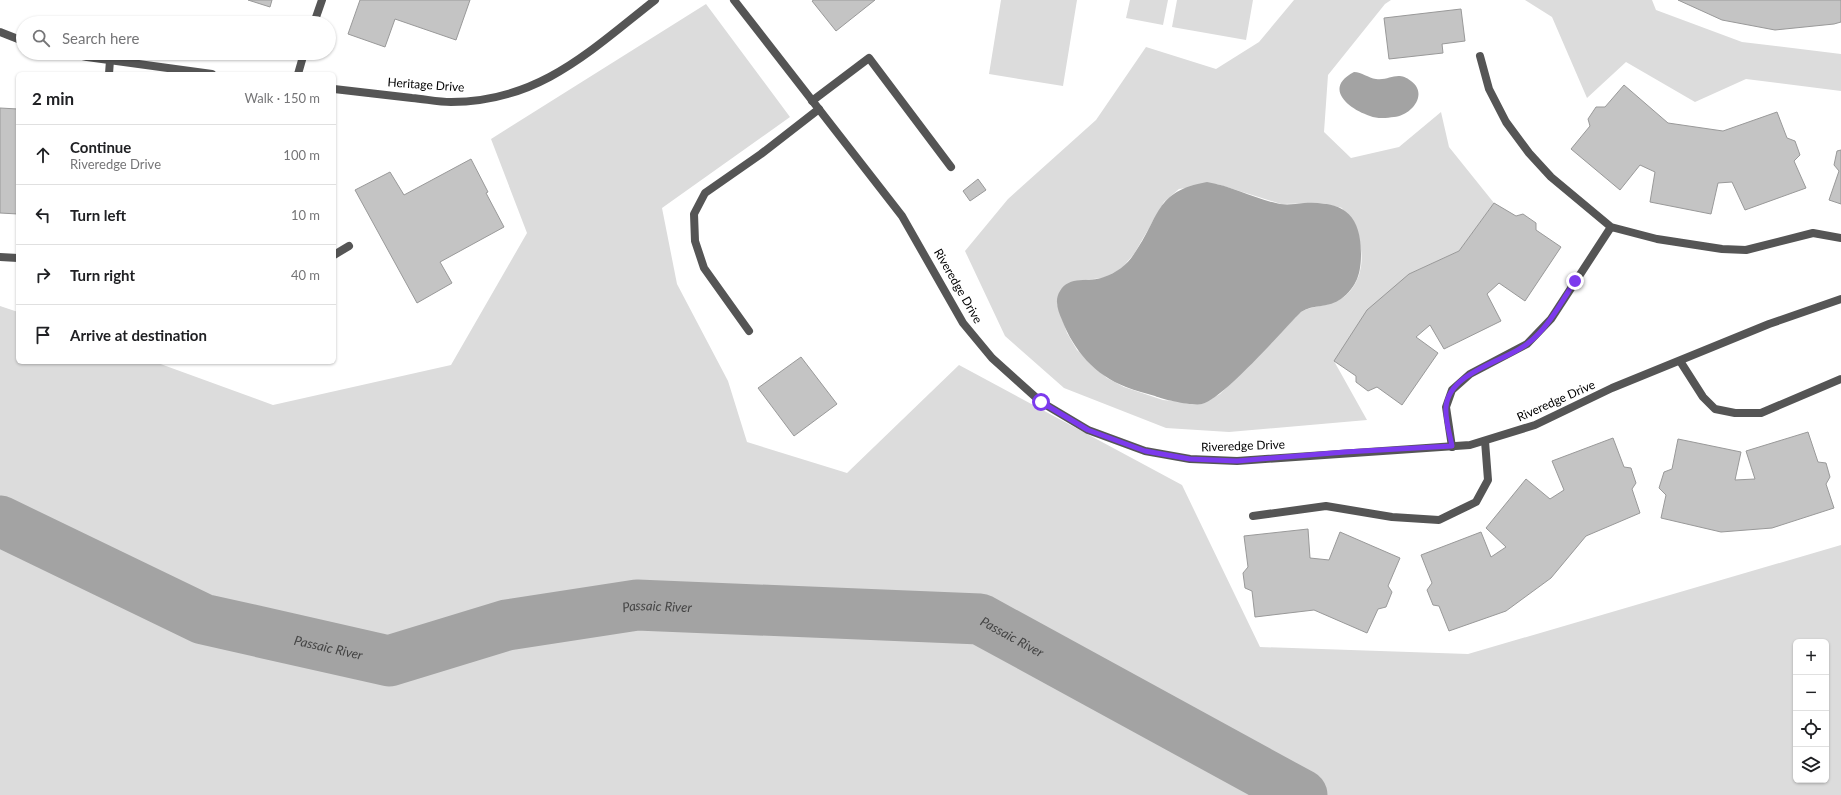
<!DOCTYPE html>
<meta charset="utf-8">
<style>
body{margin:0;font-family:Lato,sans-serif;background:#f6f6f6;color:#202124}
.controls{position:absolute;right:12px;bottom:12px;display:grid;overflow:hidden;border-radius:6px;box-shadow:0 1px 3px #0004}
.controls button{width:36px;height:36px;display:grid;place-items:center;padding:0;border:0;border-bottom:1px solid #e0e0e0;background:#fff;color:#202124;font:20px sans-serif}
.stop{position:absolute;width:12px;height:12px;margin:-9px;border:3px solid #7c3aed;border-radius:50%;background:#fff}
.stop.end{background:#7c3aed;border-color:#fff;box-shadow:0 1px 4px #0008}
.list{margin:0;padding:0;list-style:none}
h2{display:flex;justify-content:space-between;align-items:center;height:52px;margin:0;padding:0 16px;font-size:17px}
h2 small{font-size:13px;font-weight:400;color:#757577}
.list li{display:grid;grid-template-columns:26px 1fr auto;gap:12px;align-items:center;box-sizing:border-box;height:60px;padding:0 16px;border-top:1px solid #e0e0e0}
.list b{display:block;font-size:15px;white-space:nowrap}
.list p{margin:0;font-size:13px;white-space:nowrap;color:#757577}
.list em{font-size:13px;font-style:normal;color:#757577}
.icon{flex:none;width:22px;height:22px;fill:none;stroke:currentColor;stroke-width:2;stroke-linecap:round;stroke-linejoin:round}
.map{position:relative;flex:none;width:1841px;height:795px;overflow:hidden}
.search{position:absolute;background:#fff;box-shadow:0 1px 3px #0004;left:16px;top:16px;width:320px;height:44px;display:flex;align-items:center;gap:10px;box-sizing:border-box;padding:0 14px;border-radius:22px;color:#757577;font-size:15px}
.panel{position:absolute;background:#fff;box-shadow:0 1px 3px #0004;left:16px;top:72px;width:320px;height:292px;border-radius:6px}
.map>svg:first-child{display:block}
</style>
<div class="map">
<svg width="1841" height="795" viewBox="0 0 1841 795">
<rect width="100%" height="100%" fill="#fff"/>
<path fill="#dcdcdc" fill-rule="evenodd" d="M1001 0H1077L1063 86 989 74Z
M1130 0H1168L1163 25 1126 18Z
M1177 0H1253L1246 40 1172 27Z
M1294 0H1391L1385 4 1328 75 1324 132 1351 158 1399 147 1441 112 1449 147 1494 203 1459 251 1409 274 1334 361 1367 420 1229 432 1166 428 1064 388 1005 336 965 251 1008 199 1096 120 1146 47 1216 69 1259 42ZM1217 184 1281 204 1323 203 1342 208C1348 220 1360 239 1361 250 1364 269 1356 291 1339 300 1326 307 1313 305 1301 312L1220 394 1202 404 1163 400 1124 387 1107 378 1077 350 1067 333 1057 304 1083 280 1103 278 1121 269 1134 254 1164 202 1179 189Z
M1525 0H1652L1656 10 1742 42 1841 54V91L1746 79 1695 102 1626 62 1587 98 1552 17Z
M706 4 790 117 662 208 677 284 728 381 747 442 847 473 959 365 1182 485 1260 647 1468 654 1841 545V795H0V306L18 312V362H155L273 405 451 365 527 233 491 139ZM1796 642H1826V780H1796Z"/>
<path fill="#a3a3a3" d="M1354 72C1362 72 1368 78 1376 79 1390 81 1397 70 1411 81 1429 94 1411 116 1394 117 1387 118 1377 119 1370 116 1348 109 1323 88 1354 72Z
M1207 182C1232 186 1255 199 1280 204 1288 205 1296 204 1304 203 1343 201 1361 214 1361 254 1361 273 1357 287 1341 299 1329 308 1313 304 1301 312 1283 330 1223 399 1202 404 1193 406 1164 400 1155 396 1146 393 1136 391 1126 387 1095 375 1074 351 1062 320 1058 311 1054 300 1060 291 1069 275 1089 283 1104 277 1116 273 1127 265 1134 254 1160 218 1154 191 1207 182Z"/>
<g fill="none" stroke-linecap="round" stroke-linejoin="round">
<path stroke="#a3a3a3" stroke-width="51" id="s1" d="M0 521 203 619 389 661 507 625 637 605 980 619 1302 795"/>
</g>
<path fill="#c4c4c4" stroke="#999" d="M248 0H272L270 7Z
M360 0H470L456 40 395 19 385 47 348 34Z
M814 0H875L836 31 812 1Z
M1678 0H1841V22L1834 24 1775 30 1722 20Z
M1461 9 1465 41 1442 44 1443 53 1389 59 1384 18Z
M1624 85 1668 123 1723 131 1777 112 1787 138 1795 141 1800 155 1794 161 1806 188 1745 210 1732 182 1718 183 1711 214 1650 202 1655 172 1640 165 1620 190 1571 149 1590 126 1588 119 1596 107H1605Z
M0 108 18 109V214L0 213Z
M1841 150V204L1829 200 1839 171 1834 165 1837 151Z
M471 159 488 192 486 193 504 227 440 262 452 283 417 303 355 190 390 172 404 195Z
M978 179 986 190 970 201 963 191Z
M1494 203 1516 216 1523 214 1536 223V230L1561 247 1525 301 1499 283 1487 294 1501 321 1444 349 1430 325 1416 337 1438 353 1402 405 1377 387 1368 391 1356 382V376L1334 361 1367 310 1409 274 1459 251Z
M801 357 837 404 794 436 758 388Z
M1808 432 1818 462 1826 463 1830 477 1826 484 1834 508 1772 528 1721 532 1661 518 1666 495 1659 488 1664 472 1672 469 1678 439 1741 452 1735 480 1755 479 1746 451Z
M1613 438 1624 467 1631 468 1636 483 1632 489 1640 513 1586 536 1551 578 1506 611 1449 631 1439 606 1433 605 1427 590 1432 583 1421 555 1481 532 1491 557 1506 547 1486 528 1526 479 1550 499 1564 490 1552 461Z
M1308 529 1310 558 1329 560 1340 532 1400 558 1388 586 1392 592 1386 607 1378 609 1367 633 1314 610 1255 617 1252 591 1245 588 1243 573 1248 567 1244 536Z"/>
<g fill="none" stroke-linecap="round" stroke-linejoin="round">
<path stroke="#555" stroke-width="8" d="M1480 56 1489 89 1506 122 1529 153 1551 177 1611 227 1657 239 1722 249 1746 250 1813 233 1841 238
M812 101 869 58 951 167
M749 331 704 268 695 241 694 214 705 193 761 154 819 109
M1680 361 1703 397 1715 409 1735 413H1761L1841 379
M1452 447 1446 407 1452 390 1470 374 1527 344 1551 319 1611 227
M1253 516 1326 506 1392 517 1439 520 1476 502 1488 480 1485 441"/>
<path stroke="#555" stroke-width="8" d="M734 0 902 216 963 323 992 358 1041 402 1088 430 1145 451 1190 459 1237 461 1470 445 1535 425 1612 388 1769 324 1841 299
M314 23 322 0
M0 32 23 41
M69 53 87 57 212 74
M109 74 110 60
M298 74 304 53
M334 89C360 92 386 95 412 98 425 99 438 102 451 102 539 102 590 51 655 0
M334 255 349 246
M0 257 18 258"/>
</g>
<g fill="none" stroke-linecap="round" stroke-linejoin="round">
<path stroke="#7c3aed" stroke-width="5" d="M1041 402 1088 430 1145 451 1190 459 1237 461 1345 452 1452 446C1450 435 1445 419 1446 407 1449 372 1504 362 1527 344 1548 328 1561 303 1575 281"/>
</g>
<g text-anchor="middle" stroke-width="3.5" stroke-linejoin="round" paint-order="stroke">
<g font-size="12" fill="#000" stroke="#fff">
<text transform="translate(426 85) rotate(4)" y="4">Heritage Drive</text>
<text transform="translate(958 286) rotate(60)" y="4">Riveredge Drive</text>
<text transform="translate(1556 401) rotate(-24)" y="4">Riveredge Drive</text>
<text transform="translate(1243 446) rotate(-2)" y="4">Riveredge Drive</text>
</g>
<g font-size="13" font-style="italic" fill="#444" stroke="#fff">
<text dy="5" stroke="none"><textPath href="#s1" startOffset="691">Passaic River</textPath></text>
<text dy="5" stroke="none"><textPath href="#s1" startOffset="1051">Passaic River</textPath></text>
<text dy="5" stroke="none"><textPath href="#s1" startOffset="354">Passaic River</textPath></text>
</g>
</g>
</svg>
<div class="controls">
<button>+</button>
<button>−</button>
<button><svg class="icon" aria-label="locate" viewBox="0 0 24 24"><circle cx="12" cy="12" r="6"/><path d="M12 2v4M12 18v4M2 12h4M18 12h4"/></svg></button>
<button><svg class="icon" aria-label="layers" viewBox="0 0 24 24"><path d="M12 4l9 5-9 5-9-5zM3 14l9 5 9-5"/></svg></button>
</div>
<div class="stop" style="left:1041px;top:402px"></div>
<div class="stop end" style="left:1575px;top:281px"></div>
<div class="search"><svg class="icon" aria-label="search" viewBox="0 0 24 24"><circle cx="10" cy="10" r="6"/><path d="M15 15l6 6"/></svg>Search here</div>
<section class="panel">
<h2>2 min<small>Walk · 150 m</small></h2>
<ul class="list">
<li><svg class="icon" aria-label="ahead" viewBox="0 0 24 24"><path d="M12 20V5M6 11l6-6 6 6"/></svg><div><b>Continue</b><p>Riveredge Drive</p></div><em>100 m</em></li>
<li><svg class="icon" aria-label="left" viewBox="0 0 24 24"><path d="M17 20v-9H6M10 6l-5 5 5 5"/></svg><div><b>Turn left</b></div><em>10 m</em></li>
<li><svg class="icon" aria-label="right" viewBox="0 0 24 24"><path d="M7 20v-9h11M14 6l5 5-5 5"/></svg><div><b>Turn right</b></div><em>40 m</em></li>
<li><svg class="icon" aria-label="arrive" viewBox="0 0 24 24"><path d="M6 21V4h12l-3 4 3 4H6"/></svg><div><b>Arrive at destination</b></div></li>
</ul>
</section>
</div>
